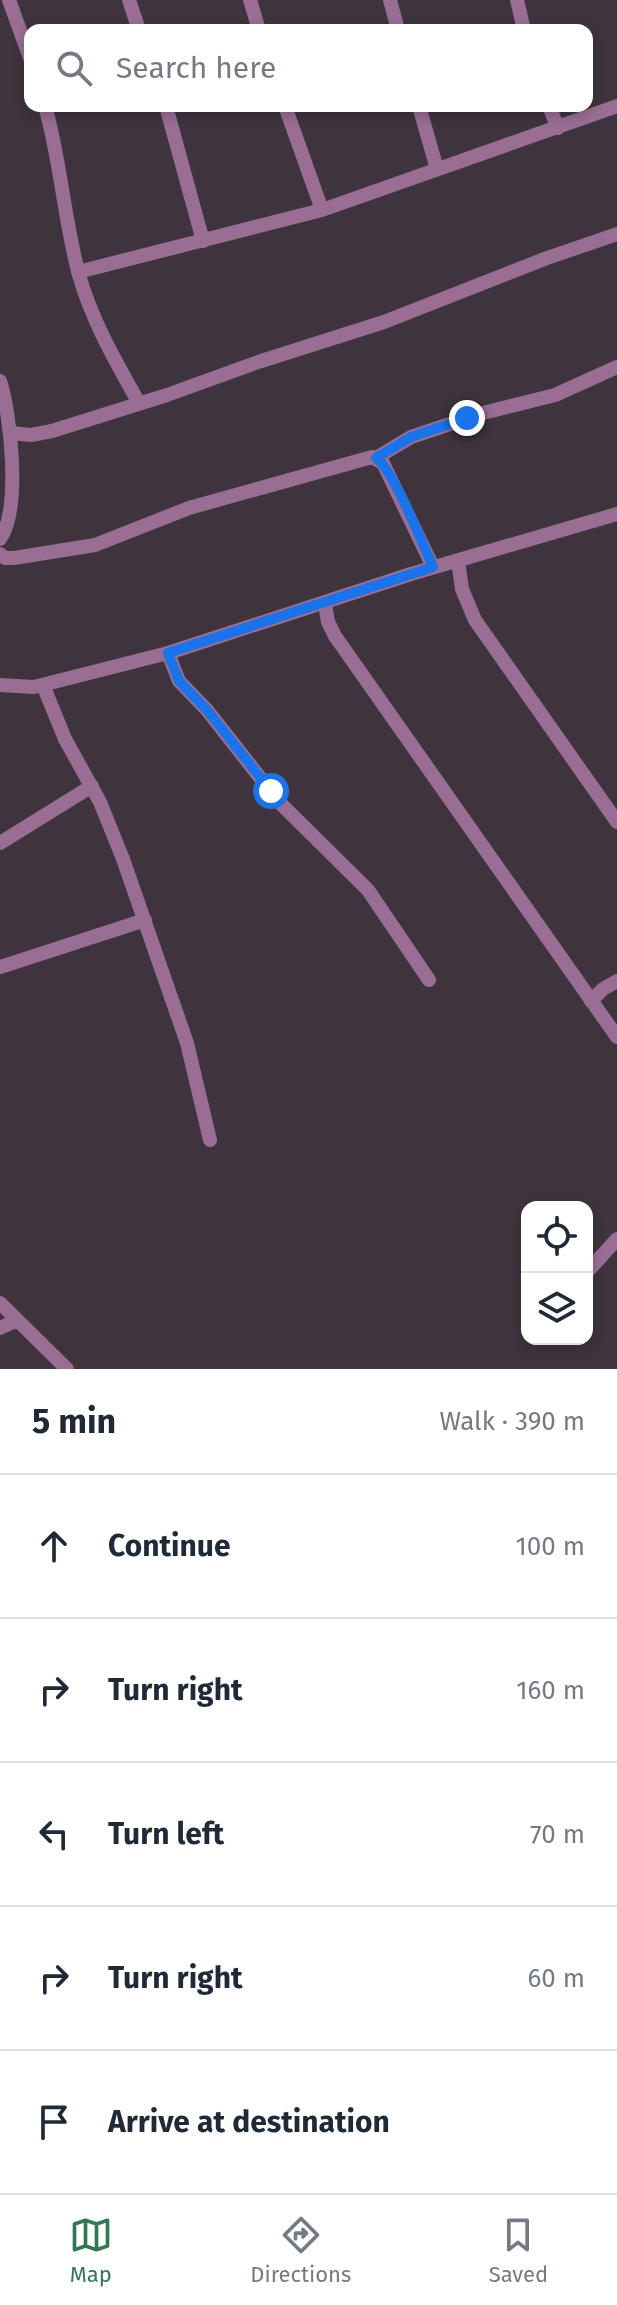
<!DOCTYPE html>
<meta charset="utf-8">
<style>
body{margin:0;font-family:"Fira Sans",sans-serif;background:#f2f2f3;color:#1f2937}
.controls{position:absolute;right:24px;bottom:24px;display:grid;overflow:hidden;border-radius:16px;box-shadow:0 4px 12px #0003}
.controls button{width:72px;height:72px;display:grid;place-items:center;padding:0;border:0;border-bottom:2px solid #e0e1e3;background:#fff;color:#1f2937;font:40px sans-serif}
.stop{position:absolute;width:24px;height:24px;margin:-18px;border:6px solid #1a73e8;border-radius:50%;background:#fff}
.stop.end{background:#1a73e8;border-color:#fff;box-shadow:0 2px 8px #0008}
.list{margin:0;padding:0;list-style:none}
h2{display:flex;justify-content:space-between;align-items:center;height:104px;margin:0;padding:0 32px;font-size:34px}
h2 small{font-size:26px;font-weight:400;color:#747a83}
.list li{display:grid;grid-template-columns:52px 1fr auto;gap:24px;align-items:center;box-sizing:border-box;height:144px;padding:0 32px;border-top:2px solid #e0e1e3}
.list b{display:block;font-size:30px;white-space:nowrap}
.list em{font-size:26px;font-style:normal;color:#747a83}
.icon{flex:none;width:44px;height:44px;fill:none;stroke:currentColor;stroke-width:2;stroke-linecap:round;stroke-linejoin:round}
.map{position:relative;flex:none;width:617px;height:1369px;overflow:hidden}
.search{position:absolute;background:#fff;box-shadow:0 4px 12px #0003;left:24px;right:24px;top:24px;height:88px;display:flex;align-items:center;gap:20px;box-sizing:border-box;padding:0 28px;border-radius:16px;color:#747a83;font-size:30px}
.sheet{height:824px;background:#fff}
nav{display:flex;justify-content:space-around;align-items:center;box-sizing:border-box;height:112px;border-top:2px solid #e0e1e3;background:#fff;font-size:22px;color:#747a83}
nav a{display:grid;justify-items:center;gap:4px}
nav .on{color:#337754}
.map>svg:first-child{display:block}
</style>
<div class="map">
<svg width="617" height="1369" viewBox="0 0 617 1369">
<rect width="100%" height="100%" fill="#3f343e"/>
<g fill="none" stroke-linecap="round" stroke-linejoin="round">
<path stroke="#996d94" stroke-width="14" d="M9 0 30 58
M129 0 139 30
M250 0 259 30
M390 0 398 30
M517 0 524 30
M45 106C61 162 64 220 79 275 92 321 116 362 139 403
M166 106 203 241
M285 106 322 210
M419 106 437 169
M549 106 558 128
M78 272 322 210 617 106
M0 381C11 415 21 510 0 539
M11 433 31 435 52 431 167 395 258 362 384 322 547 258 617 234
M376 458 411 437 483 413 555 395 617 367
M0 554 5 558H14L95 545 189 508 372 457 383 463 433 567
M458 561 462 589 475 620 617 822
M325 604 328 622 335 636 617 1037
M168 653 179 681 207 710 280 803 368 890 429 980
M0 685 34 687 168 653 411 574 617 514
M43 685 65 739 100 802 123 859 187 1043 210 1140
M0 843 92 786
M0 967 145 920
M591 1001 603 989 617 981
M587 1272 617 1239
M0 1303 67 1369
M0 1328 17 1320"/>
</g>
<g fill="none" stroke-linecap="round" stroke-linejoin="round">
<path stroke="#1a73e8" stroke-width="10" d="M271 791 207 710 179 681 168 653 433 567C423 545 393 469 376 458L411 437 467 418"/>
</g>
</svg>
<div class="controls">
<button><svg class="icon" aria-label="locate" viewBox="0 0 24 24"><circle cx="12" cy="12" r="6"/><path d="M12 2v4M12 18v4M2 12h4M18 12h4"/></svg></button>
<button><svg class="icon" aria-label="layers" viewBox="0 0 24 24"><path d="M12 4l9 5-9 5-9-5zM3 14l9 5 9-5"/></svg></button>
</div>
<div class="stop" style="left:271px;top:791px"></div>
<div class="stop end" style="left:467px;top:418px"></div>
<div class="search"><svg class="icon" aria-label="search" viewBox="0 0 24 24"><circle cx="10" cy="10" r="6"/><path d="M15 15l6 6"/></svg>Search here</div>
</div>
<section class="sheet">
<h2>5 min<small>Walk · 390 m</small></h2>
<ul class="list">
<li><svg class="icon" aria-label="ahead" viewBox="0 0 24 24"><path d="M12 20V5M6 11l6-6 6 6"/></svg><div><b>Continue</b></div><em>100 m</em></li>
<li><svg class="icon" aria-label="right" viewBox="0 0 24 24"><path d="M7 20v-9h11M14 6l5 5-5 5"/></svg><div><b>Turn right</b></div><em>160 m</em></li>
<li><svg class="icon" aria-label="left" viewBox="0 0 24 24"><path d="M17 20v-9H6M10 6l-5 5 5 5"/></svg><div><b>Turn left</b></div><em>70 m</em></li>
<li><svg class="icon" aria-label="right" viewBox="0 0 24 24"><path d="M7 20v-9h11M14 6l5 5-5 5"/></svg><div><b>Turn right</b></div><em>60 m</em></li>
<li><svg class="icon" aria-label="arrive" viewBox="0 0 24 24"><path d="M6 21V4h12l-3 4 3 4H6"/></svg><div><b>Arrive at destination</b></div></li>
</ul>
</section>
<nav>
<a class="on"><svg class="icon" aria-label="map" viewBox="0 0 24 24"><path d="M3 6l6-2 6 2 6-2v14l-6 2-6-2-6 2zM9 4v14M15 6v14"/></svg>Map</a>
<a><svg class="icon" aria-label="directions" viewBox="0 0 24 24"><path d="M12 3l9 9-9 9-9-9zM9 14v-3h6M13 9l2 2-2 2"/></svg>Directions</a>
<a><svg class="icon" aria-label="saved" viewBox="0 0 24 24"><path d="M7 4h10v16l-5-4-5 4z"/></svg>Saved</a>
</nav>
